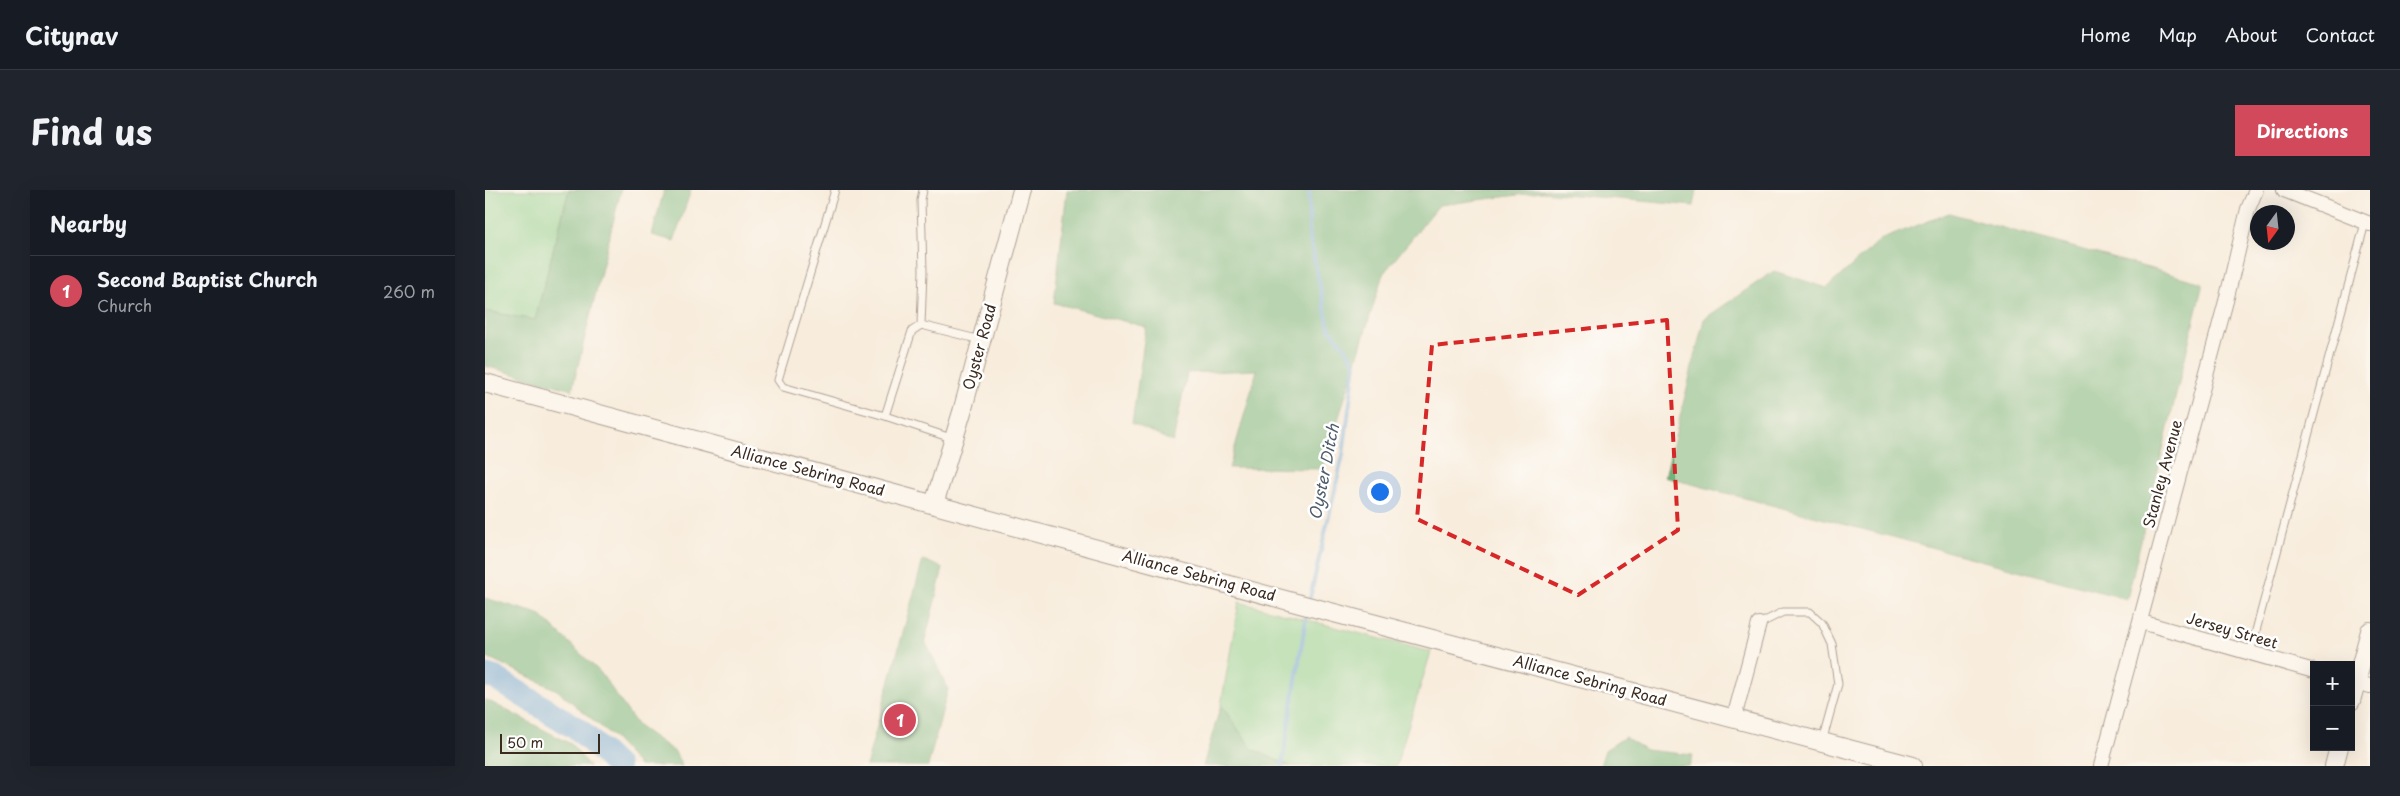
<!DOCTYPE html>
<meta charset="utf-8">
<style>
body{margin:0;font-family:"Playpen Sans",sans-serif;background:#20242c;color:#f1f3f6}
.controls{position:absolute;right:15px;bottom:15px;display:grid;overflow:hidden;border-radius:0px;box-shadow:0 5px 20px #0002}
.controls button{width:45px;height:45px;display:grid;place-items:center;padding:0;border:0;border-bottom:1px solid #363941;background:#171b24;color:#f1f3f6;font:25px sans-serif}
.compass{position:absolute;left:1765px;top:15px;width:45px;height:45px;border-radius:50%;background:#171b24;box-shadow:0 5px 20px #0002;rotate:195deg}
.scale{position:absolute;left:15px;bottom:12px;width:100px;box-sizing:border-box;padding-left:5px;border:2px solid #3b2a1e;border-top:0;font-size:14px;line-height:18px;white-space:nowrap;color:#3b2a1e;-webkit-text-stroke:4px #fff;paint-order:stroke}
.you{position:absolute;left:894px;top:301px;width:18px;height:18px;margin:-12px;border:4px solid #fff;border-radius:50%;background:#1a73e8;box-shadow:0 0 0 8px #1a73e833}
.badge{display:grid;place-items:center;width:32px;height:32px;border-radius:50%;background:#d1495b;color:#fff;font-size:16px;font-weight:700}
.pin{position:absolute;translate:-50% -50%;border:2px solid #fff;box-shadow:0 1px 5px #0006}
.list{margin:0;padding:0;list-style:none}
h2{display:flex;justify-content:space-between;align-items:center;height:65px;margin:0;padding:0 20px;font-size:21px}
h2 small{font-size:16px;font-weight:400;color:#9ea1a6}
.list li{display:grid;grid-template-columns:32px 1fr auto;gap:15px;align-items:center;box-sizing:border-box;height:70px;padding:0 20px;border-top:1px solid #363941}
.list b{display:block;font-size:19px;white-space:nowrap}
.list p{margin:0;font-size:16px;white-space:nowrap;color:#9ea1a6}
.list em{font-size:16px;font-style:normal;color:#9ea1a6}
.map{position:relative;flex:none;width:1885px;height:576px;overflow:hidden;border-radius:0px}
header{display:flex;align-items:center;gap:30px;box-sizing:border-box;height:70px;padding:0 25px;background:#171b24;border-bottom:1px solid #363941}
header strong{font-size:24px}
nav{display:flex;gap:28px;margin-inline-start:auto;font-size:18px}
.intro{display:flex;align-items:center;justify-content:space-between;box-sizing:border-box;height:120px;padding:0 30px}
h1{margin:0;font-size:35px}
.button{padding:12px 22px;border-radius:0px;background:#d1495b;color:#fff;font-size:18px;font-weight:700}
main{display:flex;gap:30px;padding:0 30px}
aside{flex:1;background:#171b24;border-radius:0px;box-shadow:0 5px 20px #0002}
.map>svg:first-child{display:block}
</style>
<header>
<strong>Citynav</strong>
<nav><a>Home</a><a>Map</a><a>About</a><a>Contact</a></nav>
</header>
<div class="intro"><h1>Find us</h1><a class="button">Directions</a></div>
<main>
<aside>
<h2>Nearby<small></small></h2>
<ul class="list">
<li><span class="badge">1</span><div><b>Second Baptist Church</b><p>Church</p></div><em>260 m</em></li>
</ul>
</aside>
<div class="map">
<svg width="1885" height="576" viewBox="0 0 1885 576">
<rect width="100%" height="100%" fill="#fff"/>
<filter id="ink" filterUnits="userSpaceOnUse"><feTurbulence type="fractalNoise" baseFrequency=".02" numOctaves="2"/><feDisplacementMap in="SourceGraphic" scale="10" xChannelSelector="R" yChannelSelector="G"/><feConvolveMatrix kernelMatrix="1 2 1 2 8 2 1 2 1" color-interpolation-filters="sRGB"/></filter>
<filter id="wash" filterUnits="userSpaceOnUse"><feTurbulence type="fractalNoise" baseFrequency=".0096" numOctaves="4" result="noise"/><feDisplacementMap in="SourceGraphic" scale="20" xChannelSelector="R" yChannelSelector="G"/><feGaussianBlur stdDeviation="1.12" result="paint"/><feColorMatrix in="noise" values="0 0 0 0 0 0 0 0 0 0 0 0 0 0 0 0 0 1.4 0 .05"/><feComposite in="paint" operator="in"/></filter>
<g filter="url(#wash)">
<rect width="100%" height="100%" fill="#f8eddd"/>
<path fill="#88d491" stroke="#627f58" d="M0 0H84L50 130 0 121Z
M754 412 946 462 911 576H805L767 559 736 515Z"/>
<path fill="#6eb67b" stroke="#54704c" d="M84 0H136L87 200 0 176V121L50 130Z
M179 0H206L189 51 167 45Z
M582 0H1212L1209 16 1057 2 954 15 898 84 838 279 744 278 772 180 702 183 688 252 647 233 661 137 569 113Z
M1464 23 1718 93 1642 409 1180 287 1219 129 1289 81 1342 98 1395 50Z
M438 370 458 378 440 451 463 499 443 576H381Z
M0 408 54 424 115 482 153 536 190 562 197 576H154L126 545 72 500 0 466Z
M0 509 86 554 104 576H0Z
M736 515 767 559 805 576H718Z
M1140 547 1161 560 1208 565 1204 576H1115L1120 560Z"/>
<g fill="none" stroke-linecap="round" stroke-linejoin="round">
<path stroke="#6ca8dd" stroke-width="4" d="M824 412 858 265 870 174 861 159 844 138 824 45V0
M797 576 822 422"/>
<path stroke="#6ca8dd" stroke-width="24" d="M0 485 10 488 94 540 132 576"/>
</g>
</g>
<g filter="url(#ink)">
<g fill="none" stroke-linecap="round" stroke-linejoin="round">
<defs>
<path id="service" d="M350 0 293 190 298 197 400 226
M436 135 438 81 436 10 438 0
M469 249 400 226 427 141 436 135 496 150
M1274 434 1298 422H1325L1337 433 1347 454 1353 494 1337 552
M1765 463 1880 33"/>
<path id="minor" d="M1799 0 1885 34
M1656 432 1829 481
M1866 491 1885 496
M1249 528 1274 434
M1616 576 1741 111 1763 19 1771 0"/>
<path id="tertiary" d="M0 193 815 414 1428 576
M449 314 477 222 537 0
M1866 511 1885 441
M1849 576 1854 557"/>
</defs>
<use href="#service" stroke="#57473b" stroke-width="9"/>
<use href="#minor" stroke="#57473b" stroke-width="16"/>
<use href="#tertiary" stroke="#57473b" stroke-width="20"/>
<use href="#service" stroke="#fff" stroke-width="7"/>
<use href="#minor" stroke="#fff" stroke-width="14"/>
<use href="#tertiary" stroke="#fff" stroke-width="18"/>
</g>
</g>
<path d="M0 0H1885V576H0ZM1182 130 1193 340 1093 405 932 329 947 155Z" fill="#f8eddd" fill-opacity=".55" fill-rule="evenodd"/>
<path fill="none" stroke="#d62828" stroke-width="4" stroke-dasharray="10 6" stroke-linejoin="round" d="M1182 130 1193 340 1093 405 932 329 947 155Z"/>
<g text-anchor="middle" stroke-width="5" stroke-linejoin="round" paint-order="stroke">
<g font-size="15" fill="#3b2a1e" stroke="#fff">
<text transform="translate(495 157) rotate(-75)" y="5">Oyster Road</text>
<text transform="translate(323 281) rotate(15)" y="5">Alliance Sebring Road</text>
<text transform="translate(1678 284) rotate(-75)" y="5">Stanley Avenue</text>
<text transform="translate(714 386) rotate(15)" y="5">Alliance Sebring Road</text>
<text transform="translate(1747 441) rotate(16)" y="5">Jersey Street</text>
<text transform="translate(1105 491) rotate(15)" y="5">Alliance Sebring Road</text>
</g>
<g font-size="16" font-style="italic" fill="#4f5c6a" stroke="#fff">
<text transform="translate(839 282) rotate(-79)" y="6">Oyster Ditch</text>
</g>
</g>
</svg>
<div class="controls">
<button>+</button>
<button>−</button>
</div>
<svg class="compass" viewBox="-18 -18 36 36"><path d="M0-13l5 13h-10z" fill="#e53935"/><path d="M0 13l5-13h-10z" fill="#9ea1a6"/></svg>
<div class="scale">50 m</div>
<div class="you"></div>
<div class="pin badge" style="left:415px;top:530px">1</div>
</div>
</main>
